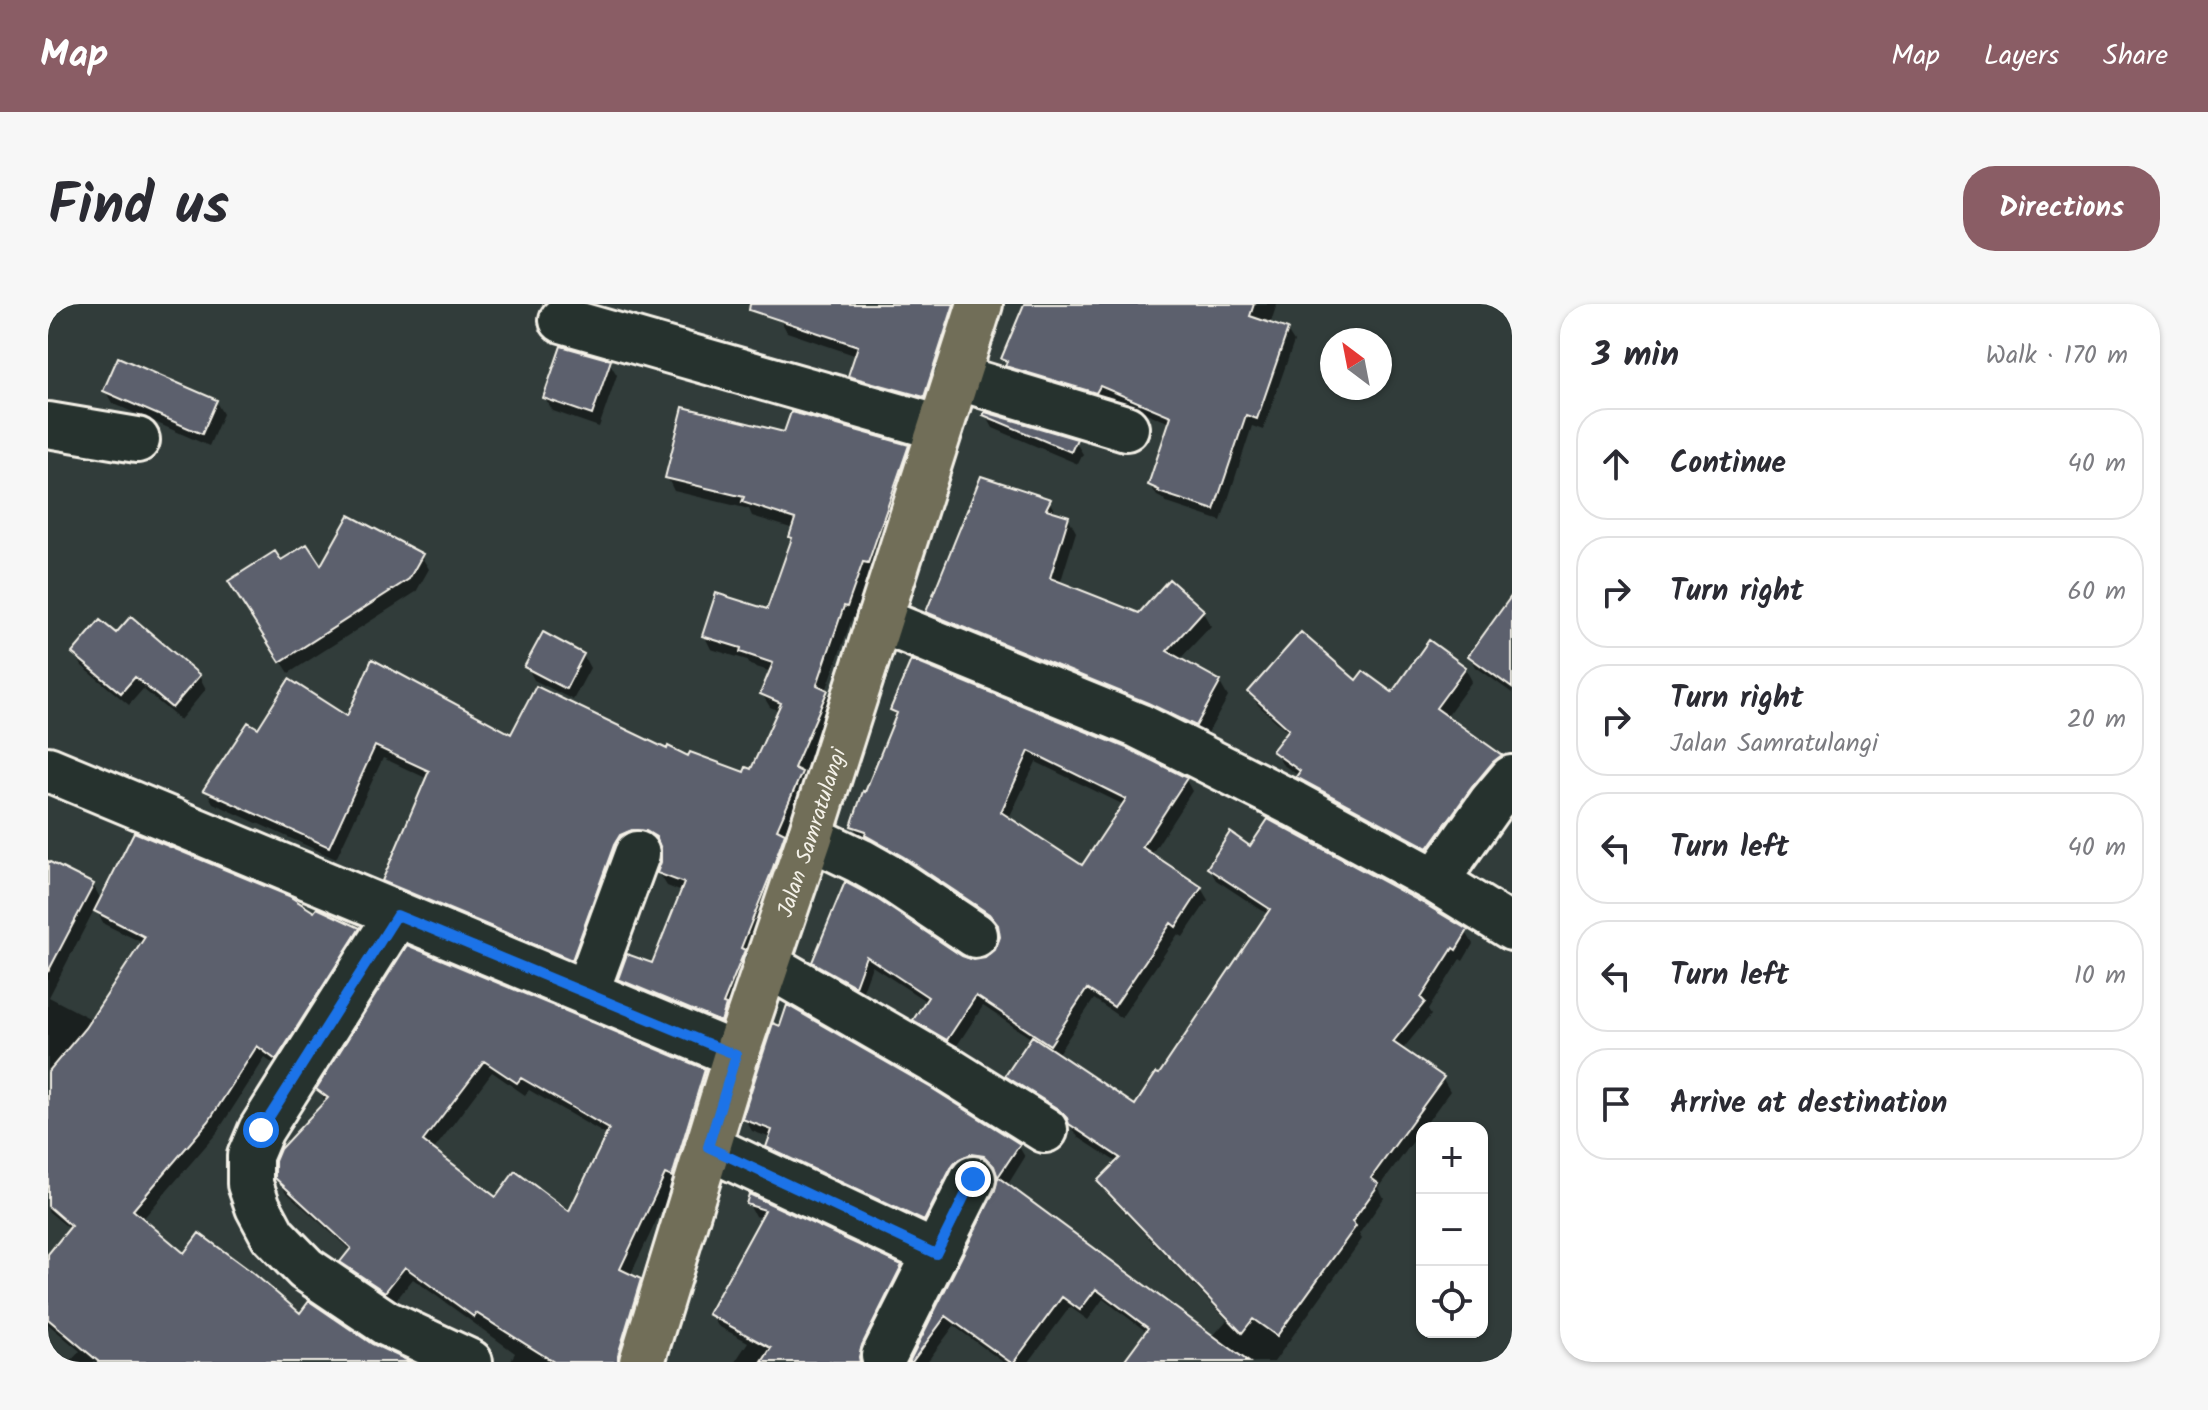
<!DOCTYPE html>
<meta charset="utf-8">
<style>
body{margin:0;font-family:Kalam,sans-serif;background:#f7f7f7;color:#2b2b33}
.controls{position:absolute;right:24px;bottom:24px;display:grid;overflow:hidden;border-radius:16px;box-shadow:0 2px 6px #0004}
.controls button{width:72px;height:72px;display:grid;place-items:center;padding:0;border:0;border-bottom:2px solid #e1e1e2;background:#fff;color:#2b2b33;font:40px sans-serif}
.compass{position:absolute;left:1272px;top:24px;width:72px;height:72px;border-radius:50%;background:#fff;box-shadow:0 2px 6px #0004;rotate:328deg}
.stop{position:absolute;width:24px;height:24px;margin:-18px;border:6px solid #1a73e8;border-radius:50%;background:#fff}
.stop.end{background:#1a73e8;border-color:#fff;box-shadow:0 2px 8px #0008}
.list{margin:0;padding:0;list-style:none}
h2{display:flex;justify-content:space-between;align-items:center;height:104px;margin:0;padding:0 32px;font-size:34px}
h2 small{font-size:26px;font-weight:400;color:#7c7c81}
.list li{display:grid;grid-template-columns:52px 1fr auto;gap:24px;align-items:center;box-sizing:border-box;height:112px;margin:0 16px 16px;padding:0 16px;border:2px solid #e1e1e2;border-radius:32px}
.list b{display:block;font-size:30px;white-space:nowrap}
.list p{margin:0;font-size:26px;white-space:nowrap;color:#7c7c81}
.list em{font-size:26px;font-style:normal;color:#7c7c81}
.icon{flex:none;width:44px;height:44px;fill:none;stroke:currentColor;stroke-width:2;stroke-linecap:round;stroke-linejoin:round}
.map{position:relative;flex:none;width:1464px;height:1058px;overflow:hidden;border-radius:32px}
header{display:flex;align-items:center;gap:48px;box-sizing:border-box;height:112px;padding:0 40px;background:#8a5d65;color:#fff}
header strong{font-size:38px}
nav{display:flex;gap:44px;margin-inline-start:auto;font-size:28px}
.intro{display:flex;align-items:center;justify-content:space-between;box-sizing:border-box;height:192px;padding:0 48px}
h1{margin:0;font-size:56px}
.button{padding:20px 36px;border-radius:32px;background:#8a5d65;color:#fff;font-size:28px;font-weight:700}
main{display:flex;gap:48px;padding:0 48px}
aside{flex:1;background:#fff;border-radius:32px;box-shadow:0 2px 6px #0004}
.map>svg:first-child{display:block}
</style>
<header>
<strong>Map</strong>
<nav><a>Map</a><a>Layers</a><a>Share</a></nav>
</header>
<div class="intro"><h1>Find us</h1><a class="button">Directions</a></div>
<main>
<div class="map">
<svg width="1464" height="1058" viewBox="0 0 1464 1058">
<rect width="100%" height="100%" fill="#313c3a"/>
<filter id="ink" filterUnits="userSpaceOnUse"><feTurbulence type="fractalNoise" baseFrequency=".0125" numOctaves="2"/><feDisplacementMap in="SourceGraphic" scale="16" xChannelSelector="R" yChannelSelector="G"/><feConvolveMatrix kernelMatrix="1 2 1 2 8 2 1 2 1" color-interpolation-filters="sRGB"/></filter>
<g filter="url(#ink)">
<path fill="#0007" fill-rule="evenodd" d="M737 0H919L883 105 809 84 802 71 809 52 739 28 732 15Z
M993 0H1229L1222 21 1239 27 1246 38 1215 126 1204 122 1173 217 1119 199 1117 196 1109 192 1102 181 1122 119 1058 92 1055 100 966 73 959 61Z
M561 58 569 71 551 123 505 107 497 94Z
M57 86 168 98 175 110 161 142 64 99Z
M938 111 1027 137 1035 150 1030 160 945 124Z
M737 131 859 143 867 156 828 272 822 270 807 315 804 314 778 387 787 401 755 473 760 483 738 534 743 544 680 730 580 688 572 675 605 662 634 588 619 582 611 569 615 558V545L608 540 531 668 344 590 336 576 380 475 335 454 288 555 165 499 158 486 211 427 300 415 620 448 697 471 704 468 731 407 722 403 714 390 724 368 702 361 699 356 663 345 656 331 721 308 745 236 743 233 746 225 704 212 701 205 626 187 619 173Z
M1001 197 1009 211 1020 213 1028 228 1012 280 1091 312 1154 307 1163 322 1131 356 1172 379 1180 393 1156 436 889 322 880 308Z
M373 252 381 265 368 288 241 369 190 290 232 259 273 265Z
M1464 324V389L1428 363 1422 352Z
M68 332 151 372 158 385 132 416 95 385 81 401 34 362 27 349Z
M535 351 542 364 525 396 486 376 479 362Z
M1417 364 1424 377 1398 413 1453 452 1460 465 1388 556 1258 486 1251 472 1234 460 1227 447 1240 428 1210 401 1202 388 1308 379 1344 391Z
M844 406 1138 476 1144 487 1103 551 1153 584 1160 596 1135 633 1130 630 1073 714 1046 695 1009 751 1088 803 1111 773 1221 611 1168 576 1161 564 1203 545 1418 628 1425 640 1415 657 1412 655 1380 706 1383 711 1354 746 1395 775 1402 787 1331 884 1336 894 1311 930 1314 935 1226 1058H1077L1099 1028 1055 995 1040 1016 1022 1003 981 1058H955L906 1022 879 1058H863L949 887 952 874 951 869 946 865 932 862 883 928 727 855 720 842 723 834 704 827 697 815 970 841 977 853 959 882 1164 1033 1179 1016 1058 889 1052 877 1070 859 1030 833 1019 817 967 784 960 772 984 735 935 702 906 746 874 728 868 716 879 698 824 662 813 692 773 669 766 657 798 581 913 654 926 658 938 656 949 647 954 634 950 622 864 565 826 543 822 537 812 534 805 522 849 415ZM988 458 1076 501 1035 564 960 516Z
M0 559 45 581 54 597 266 611 310 625 318 638 236 768 217 754 168 830 94 916 136 952 252 1012 358 1058H22L32 1047 0 1020V953L23 926 0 907ZM47 604 56 620 95 639 45 716 1 693Z
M360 644 656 767 664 780 632 885 625 882 582 972 592 976 600 990 579 1058H462L467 1049 365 975 345 1000 302 971 294 958 303 947 237 887 229 873 278 799 271 786ZM444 768 477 791 481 786 560 832 522 910 449 896 385 847Z
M702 893 852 963 859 975 819 1058H687L700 1038 670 1022 663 1010 715 914 707 912 700 899Z"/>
<path fill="#5b606d" stroke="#f4f1e8" stroke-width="2" fill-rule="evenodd" d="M702 0H906L876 93 800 72 810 42 701 6Z
M976 0H1206L1202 12 1240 25 1209 115 1198 111 1166 206 1110 188 1111 186 1100 181 1123 112 1052 82 1048 89 957 62 959 57 953 55Z
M513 42 563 56 544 111 495 94Z
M70 53 169 96 154 130 55 87Z
M635 103 736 128 743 108 861 141 820 259 815 258 799 303 796 302 769 381 780 386 746 464 754 468 729 525 737 529 723 569 693 644 697 646 675 700 678 701 673 718 570 675 579 650 604 659 636 579 609 569 613 558V545L608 533 598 527 584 526 572 531 566 541 524 656 334 577 381 467 327 442 281 543 155 486 200 418 210 424 241 375 299 412 324 355 463 430 488 382 619 445 620 442 640 452 642 448 696 468 698 463 703 465 733 399 712 390 725 359 692 348 693 344 654 332 668 289 719 305 744 234 741 233 747 215 694 198 696 193 617 174Z
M937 108 1029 135 1023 148 935 111Z
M933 172 1003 195 998 205 1021 212 1002 274 1091 309 1121 275 1156 306 1119 347 1173 377 1148 422 1100 399 878 308Z
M301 211 375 250 361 275 232 358 180 277 227 247 233 256 259 240 273 261Z
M1464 291V384L1420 352Z
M83 312 152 371 124 404 87 373 73 389 24 349 52 316 68 329Z
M495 328 536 350 518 385 476 363Z
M1253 328 1308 376 1315 367 1344 388 1381 336 1418 363 1388 404 1454 451 1445 458 1424 483 1380 544 1248 473 1252 467 1224 447 1241 425 1200 388Z
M863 356 1081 445 1139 474 1094 543 1154 583 1128 623 1123 619 1066 703 1039 685 1002 741 928 692 899 736 865 716 880 693 818 652 807 682 764 658 797 578 829 595 914 652 926 656 937 654 947 646 952 633 950 621 941 610 856 553 817 531 818 527 803 522 815 487 817 488 849 409 842 406ZM981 447 1078 495 1034 561 953 508Z
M1220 515 1375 599 1420 626 1408 646 1405 644 1373 694 1377 698 1345 738 1396 773 1323 874 1331 880 1304 918 1308 922 1229 1032 1205 1015 1194 1029 1049 877 1072 854 1021 820 1019 814 1010 805 957 772 984 732 1087 801 1108 769 1111 770 1222 605 1159 564 1182 528 1202 542Z
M86 528 241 592 266 608 269 604 312 624 228 756 209 742 161 817 85 906 136 949 151 929 204 968 252 1009 261 997 324 1040 363 1058H51L0 1015V950L23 922 0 902V768L37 724 97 633 46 607Z
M0 557 46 580 0 668Z
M359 641 657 765 624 873 617 870 572 965 593 975 570 1051V1058H506L428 1009 426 1013 357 963 337 988 292 958 303 944 227 874V857L232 845 280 794 268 785ZM436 757 469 779 473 774 561 825 521 907 467 867 448 893 375 837Z
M739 701 885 785 972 840 950 873 1201 1058H1075L1100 1024 1048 985 1032 1006 1014 993 966 1058H962L898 1012 864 1058H861L947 886 950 874 946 862 936 852 923 850 911 855 903 864 876 917 718 843 724 826 694 815 725 719 732 722Z
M701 890 854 961 814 1041 811 1053 812 1058H714L723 1044 660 1010 717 906 698 900Z"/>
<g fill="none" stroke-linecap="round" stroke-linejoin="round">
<defs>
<path id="minor" d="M514 16 892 124
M908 73 1078 124
M0 121 89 136
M831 316 1091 422 1246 500 1388 577 1464 624
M0 465 688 751
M762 533 812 557 842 574 927 631
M1388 577 1443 499 1464 474
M349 611 213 826 202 852V880L210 903 225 931 258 965 338 1019 422 1058
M718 660 898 764 997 826
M538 689 589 550
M660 843 888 950
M836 1052 925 875"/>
<g id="major">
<path id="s1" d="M594 1058 688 751 762 533 932 0"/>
</g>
</defs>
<use href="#minor" stroke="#f4f1e8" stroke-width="50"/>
<use href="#major" stroke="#f4f1e8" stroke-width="50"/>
<use href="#minor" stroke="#26332d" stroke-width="44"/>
<use href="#major" stroke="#716e59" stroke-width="44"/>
</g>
</g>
<g fill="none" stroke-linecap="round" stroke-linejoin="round" filter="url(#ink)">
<path stroke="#1a73e8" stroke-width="10" d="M213 826 349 611 688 751 660 843 888 950 925 875"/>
</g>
<g text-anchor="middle" stroke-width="6" stroke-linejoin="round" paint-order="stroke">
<g font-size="22" fill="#f4f1e8" stroke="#26332d">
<text dy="8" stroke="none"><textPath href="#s1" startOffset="556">Jalan Samratulangi</textPath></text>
</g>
</g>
</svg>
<div class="controls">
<button>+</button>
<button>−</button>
<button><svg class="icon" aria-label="locate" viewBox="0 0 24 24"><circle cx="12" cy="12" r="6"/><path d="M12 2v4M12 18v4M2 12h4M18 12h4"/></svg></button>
</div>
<svg class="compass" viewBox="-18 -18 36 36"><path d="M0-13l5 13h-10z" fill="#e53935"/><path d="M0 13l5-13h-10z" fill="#7c7c81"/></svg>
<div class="stop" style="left:213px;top:826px"></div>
<div class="stop end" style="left:925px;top:875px"></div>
</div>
<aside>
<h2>3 min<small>Walk · 170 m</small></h2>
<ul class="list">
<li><svg class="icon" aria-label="ahead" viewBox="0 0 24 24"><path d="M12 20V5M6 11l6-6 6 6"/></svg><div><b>Continue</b></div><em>40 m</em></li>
<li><svg class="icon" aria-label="right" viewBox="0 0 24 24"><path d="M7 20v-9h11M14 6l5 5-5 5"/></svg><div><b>Turn right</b></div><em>60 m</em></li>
<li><svg class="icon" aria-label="right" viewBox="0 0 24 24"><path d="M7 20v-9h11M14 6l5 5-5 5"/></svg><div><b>Turn right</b><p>Jalan Samratulangi</p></div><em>20 m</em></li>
<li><svg class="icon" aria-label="left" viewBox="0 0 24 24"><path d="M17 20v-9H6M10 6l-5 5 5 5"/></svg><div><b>Turn left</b></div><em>40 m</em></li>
<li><svg class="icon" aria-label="left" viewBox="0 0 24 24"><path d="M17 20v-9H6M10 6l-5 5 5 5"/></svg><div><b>Turn left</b></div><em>10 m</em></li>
<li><svg class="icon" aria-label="arrive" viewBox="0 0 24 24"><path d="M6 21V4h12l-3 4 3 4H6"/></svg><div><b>Arrive at destination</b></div></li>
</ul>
</aside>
</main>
